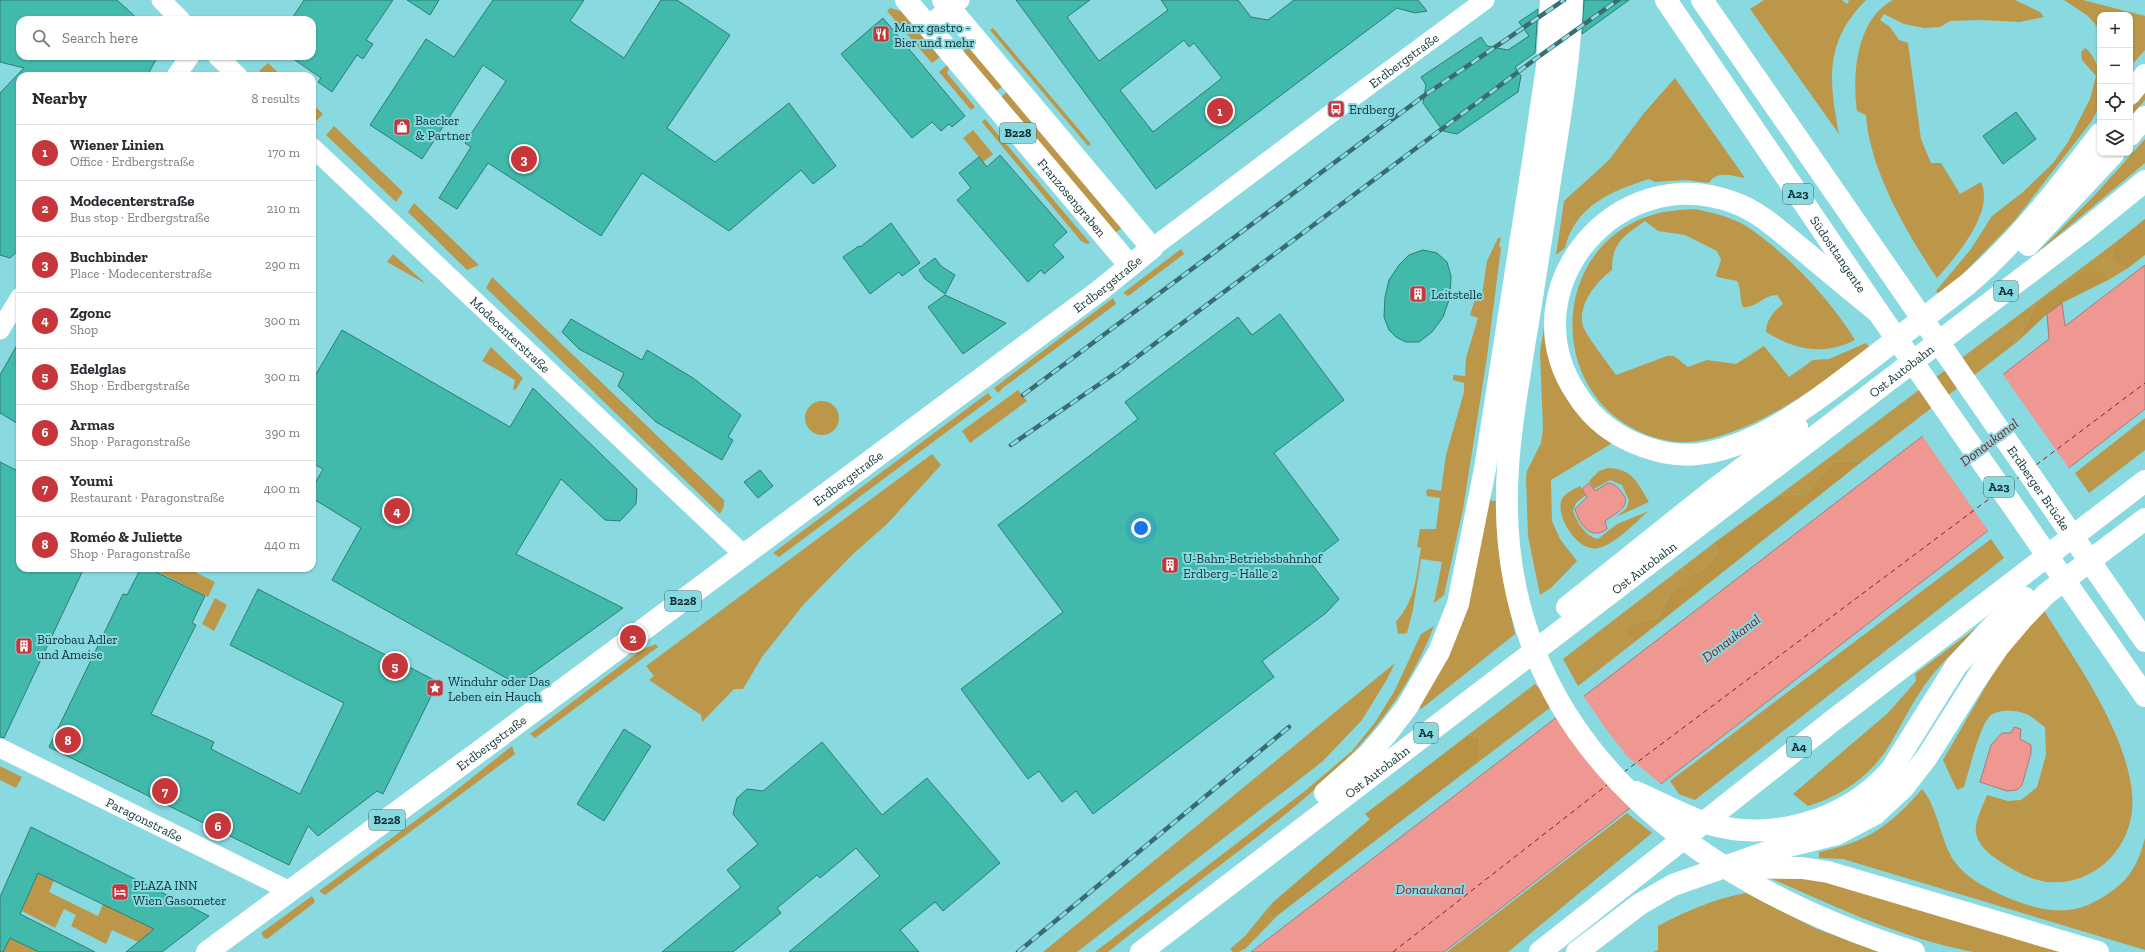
<!DOCTYPE html>
<meta charset="utf-8">
<style>
body{margin:0;font-family:"Zilla Slab",serif;background:#f2f2f3;color:#2b2b33}
.controls{position:absolute;right:12px;top:12px;display:grid;overflow:hidden;border-radius:8px;box-shadow:0 1px 3px #0004}
.controls button{width:36px;height:36px;display:grid;place-items:center;padding:0;border:0;border-bottom:1px solid #e1e1e2;background:#fff;color:#2b2b33;font:20px sans-serif}
.you{position:absolute;left:1141px;top:528px;width:14px;height:14px;margin:-10px;border:3px solid #fff;border-radius:50%;background:#1a73e8;box-shadow:0 0 0 6px #1a73e833}
.badge{display:grid;place-items:center;width:26px;height:26px;border-radius:50%;background:#c6373c;color:#fff;font-size:13px;font-weight:700}
.pin{position:absolute;translate:-50% -50%;border:2px solid #fff;box-shadow:0 1px 4px #0006}
.list{margin:0;padding:0;list-style:none}
h2{display:flex;justify-content:space-between;align-items:center;height:52px;margin:0;padding:0 16px;font-size:17px}
h2 small{font-size:13px;font-weight:400;color:#7c7c81}
.list li{display:grid;grid-template-columns:26px 1fr auto;gap:12px;align-items:center;box-sizing:border-box;height:56px;padding:0 16px;border-top:1px solid #e1e1e2}
.list b{display:block;font-size:15px;white-space:nowrap}
.list p{margin:0;font-size:13px;white-space:nowrap;color:#7c7c81}
.list em{font-size:13px;font-style:normal;color:#7c7c81}
.icon{flex:none;width:22px;height:22px;fill:none;stroke:currentColor;stroke-width:2;stroke-linecap:round;stroke-linejoin:round}
.map{position:relative;flex:none;width:2145px;height:952px;overflow:hidden}
.search{position:absolute;background:#fff;box-shadow:0 1px 3px #0004;left:16px;top:16px;width:300px;height:44px;display:flex;align-items:center;gap:10px;box-sizing:border-box;padding:0 14px;border-radius:12px;color:#7c7c81;font-size:15px}
.panel{position:absolute;background:#fff;box-shadow:0 1px 3px #0004;left:16px;top:72px;width:300px;height:500px;border-radius:12px}
.map>svg:first-child{display:block}
</style>
<div class="map">
<svg width="2145" height="952" viewBox="0 0 2145 952">
<rect width="100%" height="100%" fill="#89d9e1"/>
<path fill="#bc9749" d="M1764 0H1842L1847 4 1849 0H1866C1824 42 1829 81 1839 134L1750 9Z
M1893 0H2015L2040 12 2044 17 2020 22 1979 20 1950 21 1940 27 1924 28 1904 24 1884 14 1880 20 1890 27 1899 40 1908 43 1921 139 1931 163H1941L1960 194 1981 182C1995 212 1956 257 1937 278 1907 234 1869 168 1866 115L1857 111C1852 76 1856 19 1893 0Z
M2064 0H2083L2145 16V50L2130 67V15H2100V30L2088 16Z
M890 8 901 11 940 57 932 63 887 11Z
M993 28 1091 144 1088 146 990 30Z
M970 46 1004 85 995 92 961 53Z
M2085 48C2100 58 2103 89 2099 105 2097 111 2094 117 2091 122L2015 220 1941 297 1936 291 1971 249 1992 216 2023 192 2053 163 2068 142 2090 99 2096 76 2082 60 2081 52Z
M268 63 282 76H265L259 71Z
M947 65 949 68 947 73 975 107 971 110 939 72Z
M1675 78 1745 178C1731 176 1717 170 1709 183L1685 180 1655 182 1649 179C1611 191 1575 206 1565 248L1556 255 1564 201 1609 160 1644 113Z
M2145 90V100L2130 117V110Z
M1008 91 1124 226 1114 234 1000 98Z
M312 104 323 114 314 123 312 121Z
M985 119 1090 243 1087 244 1081 241 982 122Z
M334 126 403 192 396 202 326 135Z
M973 130 993 154 983 162 963 138Z
M2145 139V163L2036 254 2093 197Z
M414 203 479 265 467 270 408 212Z
M1694 209C1711 212 1731 217 1746 226 1786 252 1830 299 1855 340 1823 356 1795 350 1766 332 1766 320 1774 311 1783 304L1777 295C1763 295 1757 308 1743 307 1739 299 1742 290 1737 281L1717 277 1716 275 1721 260 1717 251 1685 235 1658 231 1645 221C1624 236 1612 242 1612 270 1597 281 1577 305 1583 326 1585 334 1610 366 1616 375L1667 356H1674L1688 367 1707 360 1736 364 1764 346 1789 377 1813 360 1829 359 1866 343 1871 349C1822 383 1751 437 1690 442 1670 443 1650 438 1632 428 1548 382 1553 251 1646 217 1662 211 1678 210 1694 209Z
M1498 238H1501L1499 246 1501 248 1487 357 1463 509 1444 595 1434 603 1442 562 1421 559 1413 610 1407 633 1398 634 1396 622C1416 598 1416 578 1421 548L1417 547 1420 529H1436L1440 498 1427 496 1426 492 1428 489 1441 491 1446 455 1464 392V383L1453 380V375L1465 376 1466 358 1478 318 1470 315 1475 299 1481 301 1487 261Z
M2116 242 2114 259 2128 268 2110 279 2103 273 2035 306 2017 342 1864 460 1833 462 1806 494 1778 496Z
M1181 249 1184 254 1128 296 1123 293Z
M393 254 426 284 387 262Z
M492 277 724 500V506L720 514 486 288Z
M1113 298 1116 304 1004 387 998 393 994 388Z
M1547 309 1548 322 1614 442 1551 480 1552 521 1560 539 1577 561 1551 588 1540 595 1528 536 1526 477 1527 471 1541 443 1543 429 1540 352Z
M491 347 523 378 516 389 513 390 515 380 482 361Z
M1018 390 1027 401 970 443 962 431Z
M988 393 992 398 779 557 773 553Z
M805 418a17 17 0 1 1 34 0a17 17 0 1 1-34 0Z
M2145 418V450L2089 493 2075 473Z
M932 454 941 465 887 524 853 554 804 604 762 657 743 689H734L702 722 701 715 649 680 654 676 646 666Z
M1608 468C1633 469 1637 482 1649 502L1616 517 1626 509 1629 501 1622 485 1610 480 1594 489 1589 481 1599 471Z
M1580 486 1586 495 1576 503 1573 511C1577 522 1585 536 1598 539L1617 524 1649 511C1634 523 1617 543 1599 548 1579 554 1554 516 1562 499 1566 493 1573 489 1580 486Z
M1490 497 1491 501H1496C1497 546 1506 589 1515 634L1421 709 1419 707Z
M1991 539 2004 558 1695 800 1679 794 1670 781Z
M1714 543 1718 551 1707 567 1687 577 1688 584 1671 592 1658 617 1625 627 1628 638 1636 641 1578 686 1563 659Z
M151 568H187L215 582 208 597Z
M215 598 227 605 214 631 202 624Z
M2043 609C2076 662 2126 731 2132 793 2137 843 2098 886 2048 882 2030 880 2013 870 1998 860 1989 854 1978 845 1976 833 1974 821 1983 806 1987 795L2008 801 2021 800 2037 787 2046 755 2045 727C2040 724 2035 719 2030 716 2021 710 1997 708 1989 717 1979 729 1969 771 1964 787L1957 790 1943 760 2001 660Z
M1985 621C1966 640 1946 657 1930 678 1915 697 1904 720 1892 741 1874 773 1843 796 1808 806L1793 794 1888 713 1916 681 1915 674Z
M1434 626C1394 729 1324 785 1240 850 1196 884 1151 917 1108 952H1095L1305 791 1352 751 1376 721 1395 690 1421 634Z
M656 644 658 647 535 738 530 734 641 650Z
M1395 663 1386 681 1362 720 1323 761 1077 952H1043Z
M1535 684 1555 704 1477 763 1480 738 1468 735Z
M512 746 515 754 325 895 319 891 445 799Z
M0 766 22 777 16 788 0 780Z
M1922 789C1938 807 1940 840 1954 861 1966 878 1988 889 2006 897 2026 905 2046 912 2068 910 2089 909 2120 889 2131 872 2138 862 2142 849 2145 838V950L1843 859 1819 858V852C1867 842 1890 826 1922 789Z
M1627 813 1652 833 1508 952H1447Z
M38 873 54 880 49 892 98 916 103 904 154 929 138 942 112 930 106 944 71 926 76 915 64 909 55 928 22 911Z
M1763 875 1815 877 2074 952H1973C1899 938 1832 905 1763 875Z
M1746 893 1817 929 1879 952H1653L1658 950V926C1686 911 1714 899 1746 893Z
M312 896 315 901 314 903 267 939 264 938 261 933Z
M1272 903 1269 913 1271 918 1278 915 1246 948 1239 952H1233L1230 949 1245 936Z
M10 938 39 952H3Z"/>
<path fill="#b99343" d="M2145 219V255L2128 268 2113 259 2116 242Z
M2087 271 2103 273 2110 279 2062 303 2047 314 2017 342 2035 306Z
M1864 460 1636 641 1628 638 1625 627 1658 617 1671 592 1687 584V577L1707 567 1718 551 1714 543 1778 496 1806 494 1833 462Z
M1468 735 1480 738 1477 763 1278 915 1271 918 1269 913 1272 903 1370 819 1365 814Z"/>
<path fill="#ef9791" stroke="#ac7975" d="M2145 265V409L1444 952H1251L2049 339 2047 314 2062 303 2065 326Z
M1589 483 1595 491 1608 483C1615 484 1619 488 1623 494 1632 506 1615 514 1605 521L1607 529C1591 541 1579 524 1575 509L1587 497 1582 489Z
M2014 727 2021 729 2020 739 2031 745V753L2022 785 2017 790 2007 791 1980 782 1991 745 2002 733H2011Z"/>
<path fill="#89d9e1" d="M2002 373 2070 470 1989 532 1921 434Z
M1583 695 1606 729 1627 756 1662 785 1633 808 1558 714Z"/>
<g fill="none" stroke-linecap="round" stroke-linejoin="round">
<path stroke="#851e23" stroke-width="1" stroke-dasharray="5 4" stroke-linecap="butt" d="M2036 465 2145 383
M2010 484 2019 477
M1624 772 1993 496
M1393 952 1607 785"/>
</g>
<path fill="#42baab" stroke="#2c7d73" fill-rule="evenodd" d="M0 0H117L139 20H20V56H158L147 76H20V249L10 258 0 255V93L24 68 0 62Z
M304 0H393L366 40 373 44 363 59 357 55 332 92 318 82 321 78 289 56H312V20H291Z
M407 0H439L430 15Z
M493 0H584L570 21 624 58 661 0H677L730 35 667 128 715 162 789 103 836 166 813 184 801 170 729 231 642 173 601 236 488 163 457 209 439 198 471 147 465 143 506 81 483 65 422 159 370 125 426 39 454 57Z
M1016 0H1090L1067 17 1099 61 1168 10 1161 0H1238L1251 17 1268 20 1294 0H1418L1427 11 1415 13 1397 8 1156 189ZM1184 40 1189 47 1194 43 1222 78 1153 132 1120 90Z
M1584 0H1629L1582 34Z
M1538 9 1535 53 1515 67 1521 76 1518 92 1457 134 1443 131 1423 103 1426 85 1421 77 1481 37 1487 46 1508 50 1529 36 1519 22Z
M883 18 965 116 952 127 949 124 941 131 932 122 912 138 841 54Z
M2016 112 2036 139 2003 164 1983 136Z
M1000 155 1067 232 1053 245 1064 257 1044 274 1041 270 1028 282 957 200 971 188 959 173 979 157 987 167Z
M891 223 920 263 902 276 899 272 870 294 843 257 859 246 860 247Z
M1423 250 1437 253 1447 262 1451 276 1450 297 1443 317 1432 332 1419 342H1406L1396 337 1389 330 1384 317 1385 297 1389 280 1399 265 1409 255Z
M935 258 941 266 955 275 945 294 925 279 919 270Z
M945 295 1006 323 963 354 928 307Z
M1280 314 1344 400 1274 453 1339 540 1310 562 1339 599 1326 613 1262 661 1274 677 1093 814 1076 791 1062 802 1039 771 1028 779 961 689 1063 612 998 525 1138 419 1125 402 1238 317 1252 335Z
M571 319 642 360 647 350 693 378 741 415 728 437 733 440 722 460 656 422 618 386 624 373 579 349 562 332Z
M342 330 510 427 533 388 637 489 636 504 620 521 605 520 561 479 516 554 623 608 517 684 332 580 361 528 312 498V489L323 469 312 463V381Z
M20 340V425L0 413V375Z
M0 462 20 472V568H84L4 738 0 737Z
M760 470 773 486 758 498 744 482Z
M141 568H148L205 596 192 623 196 625 151 714 214 742 211 749 300 794 344 703 230 645 258 589 438 682 383 794 377 791 318 836 308 826 289 865 49 747 123 594 127 595Z
M624 729 651 746 604 821 577 804Z
M822 742 882 815 927 778 1000 863 943 911 935 902 900 930 919 952H789L880 876 856 848 820 878 817 875 777 908 781 913 733 952H662L741 887 727 870 758 844 733 814 737 798 747 789 763 791Z
M31 827 209 916 162 952H126L154 929 38 873 20 914 95 952H39L10 938 3 952H0V897Z"/>
<g fill="none" stroke-linecap="round" stroke-linejoin="round">
<g stroke="#fff" stroke-width="19">
<path d="M161 0 181 20"/>
<path d="M928 25 960 0"/>
<path d="M217 56 238 76"/>
<path d="M176 76 190 56"/>
<path id="s1" d="M312 147 744 555"/>
<path id="s2" d="M1152 248 1333 112 1485 0"/>
<path d="M0 330 20 297"/>
<path id="s3" d="M0 748 290 891"/>
</g>
<g stroke="#fff" stroke-width="22">
<path id="s4" d="M906 0 1130 266"/>
<path id="s5" d="M207 952 484 748 1099 291 1152 248 943 0"/>
</g>
<g stroke="#fff" stroke-width="22">
<path d="M1572 0C1570 57 1561 112 1552 168 1543 227 1534 287 1524 346 1518 387 1510 427 1508 468 1490 729 1686 881 1914 952"/>
<path id="s6" d="M1666 0 1878 312 2145 696"/>
<path id="s7" d="M1702 0 2145 641"/>
<path d="M2130 94 2145 75"/>
<path d="M2130 135 2145 117"/>
<path d="M2028 245 2114 153"/>
<path d="M1878 312C1853 292 1828 271 1803 250 1782 233 1760 212 1735 203 1617 158 1508 289 1576 393 1589 414 1604 428 1626 439 1650 451 1679 458 1706 453 1766 442 1816 400 1863 365 1898 338 1933 311 1968 284 2019 240 2059 187 2100 134"/>
<path d="M1567 607 1712 491 1797 427"/>
<path d="M1636 792C1659 802 1682 815 1706 823 1771 843 1846 821 1891 770L1956 666 1993 626 2025 598"/>
<path d="M1325 793 1369 754 1387 733 1407 707 1439 652 1458 604 1485 469 1534 155 1547 66 1551 0"/>
<path d="M1737 867 1802 868 1828 872 2098 952"/>
<path id="s8" d="M1141 952 2085 230 2145 181"/>
<path d="M1540 952 1831 722 2145 481"/>
<path d="M1577 952 1640 904 1673 885 1773 850 1837 834 1875 814 1903 788 1927 757 1975 681 1999 646 2022 619 2046 594 2145 519"/>
</g>
<defs>
<path id="rail" d="M1023 395 1425 95 1564 0
M1011 445 1117 372 1534 60 1618 0
M1018 952 1289 727"/>
</defs>
<use href="#rail" stroke="#396b70" stroke-width="4.5"/>
<use href="#rail" stroke="#89d9e1" stroke-width="3" stroke-dasharray="9" stroke-linecap="butt"/>
</g>
<defs>
<symbol id="restaurant-square" viewBox="-11 -11 22 22"><rect x="-9" y="-9" width="18" height="18" rx="4" fill="#c6373c" stroke="#89d9e1"/><path d="M-5-6h1v4h1v-4h1v4h1v-4h1v5L-1.5 .5V6h-2V.5L-5-1ZM5-6V6H3V1.5H1.5Q1.5-4 5-6Z" fill="#fff"/></symbol>
<symbol id="bus-square" viewBox="-11 -11 22 22"><rect x="-9" y="-9" width="18" height="18" rx="4" fill="#c6373c" stroke="#89d9e1"/><path d="M-5-6H5V4H4V6H2V4H-2V6H-4V4H-5ZM-3.5-4V0h7V-4ZM-3.5 1.2v1.5H-2V1.2ZM2 1.2v1.5H3.5V1.2Z" fill="#fff"/></symbol>
<symbol id="shop-square" viewBox="-11 -11 22 22"><rect x="-9" y="-9" width="18" height="18" rx="4" fill="#c6373c" stroke="#89d9e1"/><path d="M-5-2.5h2.3a2.7 3.5 0 0 1 5.4 0H5L5.5 6h-11ZM-1.5-2.5h3a1.5 2.3 0 0 0-3 0Z" fill="#fff"/></symbol>
<symbol id="building-square" viewBox="-11 -11 22 22"><rect x="-9" y="-9" width="18" height="18" rx="4" fill="#c6373c" stroke="#89d9e1"/><path d="M-4-6H4V6H1V3H-1V6H-4ZM-2.5-4.3h1.7v1.8h-1.7ZM.8-4.3h1.7v1.8H.8ZM-2.5-1h1.7V.8h-1.7ZM.8-1h1.7V.8H.8Z" fill="#fff"/></symbol>
<symbol id="sight-square" viewBox="-11 -11 22 22"><rect x="-9" y="-9" width="18" height="18" rx="4" fill="#c6373c" stroke="#89d9e1"/><path d="M0-6L1.8-2.2L6-1.7L2.9 1.2L3.7 5.4L0 3.3L-3.7 5.4L-2.9 1.2L-6-1.7L-1.8-2.2Z" fill="#fff"/></symbol>
<symbol id="hotel-square" viewBox="-11 -11 22 22"><rect x="-9" y="-9" width="18" height="18" rx="4" fill="#c6373c" stroke="#89d9e1"/><path d="M-6-4.5h1.5V1H6V5H4.5V3h-9V5H-6ZM-4 0a1.8 1.8 0 1 1 3.6 0ZM.5 0V-2.5h3Q6-2.5 6 0Z" fill="#fff"/></symbol>
</defs>
<g fill-rule="evenodd">
<use href="#restaurant-square" x="871" y="24" width="20" height="20"/>
<use href="#bus-square" x="1326" y="99" width="20" height="20"/>
<use href="#shop-square" x="392" y="117" width="20" height="20"/>
<use href="#building-square" x="1408" y="284" width="20" height="20"/>
<use href="#building-square" x="1160" y="555" width="20" height="20"/>
<use href="#building-square" x="14" y="636" width="20" height="20"/>
<use href="#sight-square" x="425" y="678" width="20" height="20"/>
<use href="#hotel-square" x="110" y="882" width="20" height="20"/>
</g>
<g text-anchor="middle" stroke-width="4" stroke-linejoin="round" paint-order="stroke">
<g fill="#89d9e1" stroke="#346469" stroke-width="1">
<rect x="1000" y="123" width="36" height="20" rx="3"/>
<rect x="1783" y="184" width="30" height="20" rx="3"/>
<rect x="1994" y="281" width="24" height="20" rx="3"/>
<rect x="1984" y="477" width="30" height="20" rx="3"/>
<rect x="665" y="591" width="36" height="20" rx="3"/>
<rect x="1414" y="723" width="24" height="20" rx="3"/>
<rect x="1787" y="737" width="24" height="20" rx="3"/>
<rect x="369" y="810" width="36" height="20" rx="3"/>
</g>
<g font-size="12" font-weight="bold" fill="#0f3235">
<text x="1018" y="137">B228</text>
<text x="1798" y="198">A23</text>
<text x="2006" y="295">A4</text>
<text x="1999" y="491">A23</text>
<text x="683" y="605">B228</text>
<text x="1426" y="737">A4</text>
<text x="1799" y="751">A4</text>
<text x="387" y="824">B228</text>
</g>
<g font-size="13" fill="#0f3235" stroke="#89d9e1" text-anchor="start">
<text x="894" y="32">Marx gastro -<tspan x="894" dy="15">Bier und mehr</tspan></text>
<text x="1349" y="114">Erdberg</text>
<text x="415" y="125">Baecker<tspan x="415" dy="15">&amp; Partner</tspan></text>
<text x="1431" y="299">Leitstelle</text>
<text x="1183" y="563">U-Bahn-Betriebsbahnhof<tspan x="1183" dy="15">Erdberg - Halle 2</tspan></text>
<text x="37" y="644">Bürobau Adler<tspan x="37" dy="15">und Ameise</tspan></text>
<text x="448" y="686">Winduhr oder Das<tspan x="448" dy="15">Leben ein Hauch</tspan></text>
<text x="133" y="890">PLAZA INN<tspan x="133" dy="15">Wien Gasometer</tspan></text>
</g>
<g font-size="13" fill="#0f3235" stroke="#89d9e1">
<text dy="5" stroke="none"><textPath href="#s2" startOffset="314">Erdbergstraße</textPath></text>
<text dy="5" stroke="none"><textPath href="#s4" startOffset="258">Franzosengraben</textPath></text>
<text dy="5" stroke="none"><textPath href="#s6" startOffset="307">Südosttangente</textPath></text>
<text dy="5" stroke="none"><textPath href="#s5" startOffset="1121">Erdbergstraße</textPath></text>
<text dy="5" stroke="none"><textPath href="#s1" startOffset="273">Modecenterstraße</textPath></text>
<text dy="5" stroke="none"><textPath href="#s8" startOffset="957">Ost Autobahn</textPath></text>
<text dy="5" stroke="none"><textPath href="#s5" startOffset="797">Erdbergstraße</textPath></text>
<text dy="5" stroke="none"><textPath href="#s7" startOffset="593">Erdberger Brücke</textPath></text>
<text dy="5" stroke="none"><textPath href="#s8" startOffset="633">Ost Autobahn</textPath></text>
<text dy="5" stroke="none"><textPath href="#s5" startOffset="353">Erdbergstraße</textPath></text>
<text dy="5" stroke="none"><textPath href="#s8" startOffset="297">Ost Autobahn</textPath></text>
<text dy="5" stroke="none"><textPath href="#s3" startOffset="161">Paragonstraße</textPath></text>
</g>
<g font-size="14" font-style="italic" fill="#851e23" stroke="#89d9e1">
<text transform="translate(1989 442) rotate(-37)" y="5">Donaukanal</text>
<text transform="translate(1731 638) rotate(-37)" y="5">Donaukanal</text>
<text x="1430" y="894">Donaukanal</text>
</g>
</g>
</svg>
<div class="controls">
<button>+</button>
<button>−</button>
<button><svg class="icon" aria-label="locate" viewBox="0 0 24 24"><circle cx="12" cy="12" r="6"/><path d="M12 2v4M12 18v4M2 12h4M18 12h4"/></svg></button>
<button><svg class="icon" aria-label="layers" viewBox="0 0 24 24"><path d="M12 4l9 5-9 5-9-5zM3 14l9 5 9-5"/></svg></button>
</div>
<div class="you"></div>
<div class="pin badge" style="left:1220px;top:111px">1</div>
<div class="pin badge" style="left:633px;top:638px">2</div>
<div class="pin badge" style="left:524px;top:159px">3</div>
<div class="pin badge" style="left:397px;top:511px">4</div>
<div class="pin badge" style="left:395px;top:666px">5</div>
<div class="pin badge" style="left:218px;top:826px">6</div>
<div class="pin badge" style="left:165px;top:791px">7</div>
<div class="pin badge" style="left:68px;top:740px">8</div>
<div class="search"><svg class="icon" aria-label="search" viewBox="0 0 24 24"><circle cx="10" cy="10" r="6"/><path d="M15 15l6 6"/></svg>Search here</div>
<section class="panel">
<h2>Nearby<small>8 results</small></h2>
<ul class="list">
<li><span class="badge">1</span><div><b>Wiener Linien</b><p>Office · Erdbergstraße</p></div><em>170 m</em></li>
<li><span class="badge">2</span><div><b>Modecenterstraße</b><p>Bus stop · Erdbergstraße</p></div><em>210 m</em></li>
<li><span class="badge">3</span><div><b>Buchbinder</b><p>Place · Modecenterstraße</p></div><em>290 m</em></li>
<li><span class="badge">4</span><div><b>Zgonc</b><p>Shop</p></div><em>300 m</em></li>
<li><span class="badge">5</span><div><b>Edelglas</b><p>Shop · Erdbergstraße</p></div><em>300 m</em></li>
<li><span class="badge">6</span><div><b>Armas</b><p>Shop · Paragonstraße</p></div><em>390 m</em></li>
<li><span class="badge">7</span><div><b>Youmi</b><p>Restaurant · Paragonstraße</p></div><em>400 m</em></li>
<li><span class="badge">8</span><div><b>Roméo &amp; Juliette</b><p>Shop · Paragonstraße</p></div><em>440 m</em></li>
</ul>
</section>
</div>
